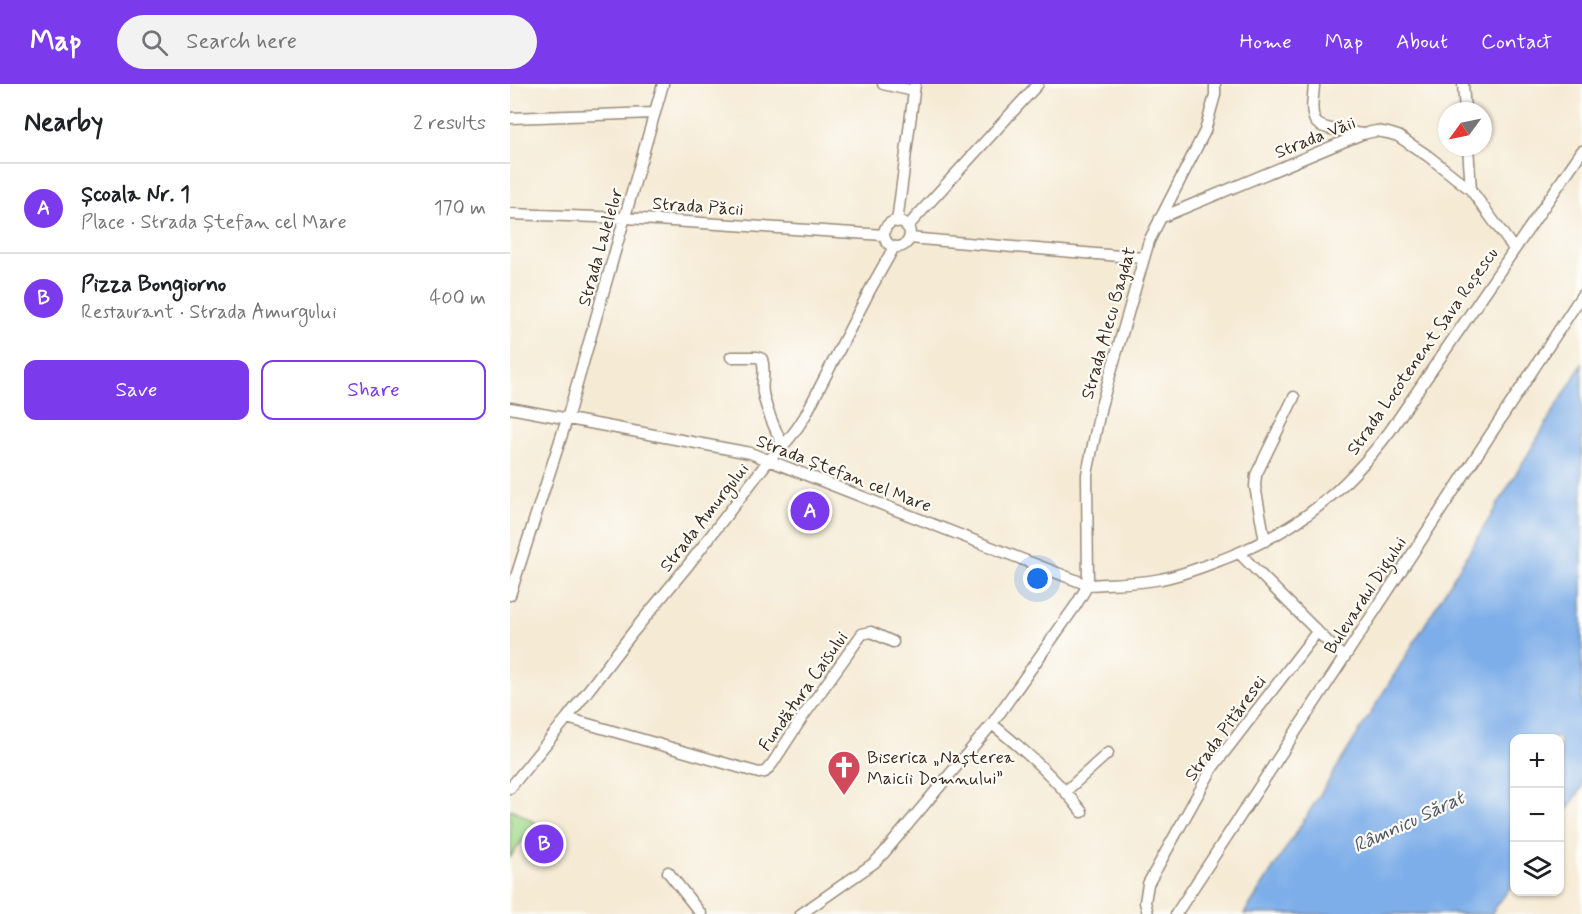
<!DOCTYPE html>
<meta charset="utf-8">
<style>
body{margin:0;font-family:Mynerve,sans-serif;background:#f2f2f2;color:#202124}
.controls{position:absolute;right:18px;bottom:18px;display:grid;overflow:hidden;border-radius:12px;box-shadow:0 2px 4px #0004}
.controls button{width:54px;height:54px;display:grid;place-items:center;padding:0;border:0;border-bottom:2px solid #e0e0e0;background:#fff;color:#202124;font:30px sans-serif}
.compass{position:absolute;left:928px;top:18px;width:54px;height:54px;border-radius:50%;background:#fff;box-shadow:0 2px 4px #0004;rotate:237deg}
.you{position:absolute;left:528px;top:495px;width:21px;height:21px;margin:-15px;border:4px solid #fff;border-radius:50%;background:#1a73e8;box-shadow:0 0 0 9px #1a73e833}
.badge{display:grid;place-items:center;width:39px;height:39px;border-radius:50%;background:#7c3aed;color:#fff;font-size:20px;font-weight:700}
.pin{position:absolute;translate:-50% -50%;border:3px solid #fff;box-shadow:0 2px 6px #0006}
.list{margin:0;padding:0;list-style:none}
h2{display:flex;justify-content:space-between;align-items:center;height:78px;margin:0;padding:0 24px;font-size:26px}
h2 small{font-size:20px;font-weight:400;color:#757577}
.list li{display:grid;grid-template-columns:39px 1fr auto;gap:18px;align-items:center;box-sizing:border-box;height:90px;padding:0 24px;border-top:2px solid #e0e0e0}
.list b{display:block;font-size:22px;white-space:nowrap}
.list p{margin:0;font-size:20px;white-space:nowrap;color:#757577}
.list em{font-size:20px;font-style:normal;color:#757577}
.actions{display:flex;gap:12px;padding:18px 24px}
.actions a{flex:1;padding:14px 0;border:2px solid #7c3aed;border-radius:12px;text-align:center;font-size:21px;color:#7c3aed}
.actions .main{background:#7c3aed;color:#fff}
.icon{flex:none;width:33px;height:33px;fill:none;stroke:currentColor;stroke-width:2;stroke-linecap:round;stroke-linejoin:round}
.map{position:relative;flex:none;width:1072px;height:830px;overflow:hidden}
header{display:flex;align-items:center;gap:36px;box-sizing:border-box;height:84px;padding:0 30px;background:#7c3aed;color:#fff}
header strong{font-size:28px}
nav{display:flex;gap:33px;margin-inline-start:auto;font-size:21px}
.search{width:420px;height:54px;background:#f2f2f2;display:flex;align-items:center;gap:15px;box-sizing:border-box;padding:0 21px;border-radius:33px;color:#757577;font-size:22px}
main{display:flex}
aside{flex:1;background:#fff}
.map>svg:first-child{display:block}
</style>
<header>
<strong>Map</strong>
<div class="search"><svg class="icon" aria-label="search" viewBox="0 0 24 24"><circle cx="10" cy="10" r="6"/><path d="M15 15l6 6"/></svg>Search here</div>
<nav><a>Home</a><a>Map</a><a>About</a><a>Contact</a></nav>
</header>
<main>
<aside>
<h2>Nearby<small>2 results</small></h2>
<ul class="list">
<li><span class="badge">A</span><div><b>Școala Nr. 1</b><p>Place · Strada Ștefan cel Mare</p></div><em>170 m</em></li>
<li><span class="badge">B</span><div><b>Pizza Bongiorno</b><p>Restaurant · Strada Amurgului</p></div><em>400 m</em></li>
</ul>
<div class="actions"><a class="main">Save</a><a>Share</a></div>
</aside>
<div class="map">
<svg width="1072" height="830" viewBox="0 0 1072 830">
<rect width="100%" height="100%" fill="#fdfcf7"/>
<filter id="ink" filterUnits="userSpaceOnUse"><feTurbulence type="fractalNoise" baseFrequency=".0167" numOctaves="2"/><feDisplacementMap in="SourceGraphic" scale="12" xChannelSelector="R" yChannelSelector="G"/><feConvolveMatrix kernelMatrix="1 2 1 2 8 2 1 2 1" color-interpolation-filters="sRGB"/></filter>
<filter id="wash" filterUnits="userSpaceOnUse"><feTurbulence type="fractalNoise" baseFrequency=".008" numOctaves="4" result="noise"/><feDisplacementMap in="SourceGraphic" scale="24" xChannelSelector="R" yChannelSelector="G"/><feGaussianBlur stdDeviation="1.35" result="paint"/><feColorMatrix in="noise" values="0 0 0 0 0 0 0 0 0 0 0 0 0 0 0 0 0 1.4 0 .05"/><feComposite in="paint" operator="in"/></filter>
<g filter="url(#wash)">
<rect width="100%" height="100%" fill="#f5ead4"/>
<path fill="#a1da8c" stroke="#6e8255" stroke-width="1.5" d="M1 725 26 739 0 773V727Z"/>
<path fill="#7eaee9" stroke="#5c6c84" stroke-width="1.5" d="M1072 280V704L1050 736V654H1005L1004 798 981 830H734C851 649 961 465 1072 280Z"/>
</g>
<g filter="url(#ink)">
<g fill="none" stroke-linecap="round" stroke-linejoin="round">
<defs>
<path id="minor" d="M373 0 404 7
M804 0C804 10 799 29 806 38 811 46 842 48 852 50
M953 0 955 27
M0 34 145 29
M958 63 961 106
M0 130 116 134 374 151
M650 134 852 50 866 47 878 49 888 52 918 72 961 106 1004 165
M374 150a13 13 0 1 1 26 0a13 13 0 1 1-26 0Z
M387 138 405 0
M397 143 528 0
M399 154 633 174
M221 273H247L252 275C256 287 251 298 253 309 256 328 266 345 273 363
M0 324 240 369 578 501C602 499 627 500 651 495 673 491 695 482 716 474 789 445 833 409 880 347L1072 67
M755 457 745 402 746 391 784 313
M729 469 834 574
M578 501 577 390 591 322 639 157 695 47 705 11V0
M0 511 57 335 153 0
M57 634 249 689 255 688 262 680 292 634 352 550 361 548 383 558
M482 640C515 667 546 694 572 728
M0 704 57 634 123 548 179 480 259 376C273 363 285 349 295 332L361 204 384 163
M556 707 598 669
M158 788 191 830
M291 830 364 779 373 770 482 640 566 521 578 501
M638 830 635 818 638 800 703 683 807 548
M666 830 1072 211"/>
</defs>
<use href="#minor" stroke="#988a79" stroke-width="13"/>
<use href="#minor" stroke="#fff" stroke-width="10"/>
</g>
</g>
<defs>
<symbol id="church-pin" viewBox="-11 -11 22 30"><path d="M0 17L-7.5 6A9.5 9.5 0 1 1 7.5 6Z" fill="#d1495b" stroke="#fdfcf7"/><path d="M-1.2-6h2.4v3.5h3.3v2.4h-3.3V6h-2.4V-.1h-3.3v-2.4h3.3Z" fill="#fff"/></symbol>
</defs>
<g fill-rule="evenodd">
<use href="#church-pin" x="315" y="664" width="38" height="52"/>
</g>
<g text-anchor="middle" stroke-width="4.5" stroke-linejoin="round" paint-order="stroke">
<g font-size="18" fill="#3b2a1e" stroke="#fdfcf7">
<text transform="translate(805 53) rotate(-22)" y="6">Strada Văii</text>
<text transform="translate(188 122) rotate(4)" y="6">Strada Păcii</text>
<text transform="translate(90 163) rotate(-74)" y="6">Strada Lalelelor</text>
<text transform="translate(598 239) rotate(-74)" y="6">Strada Alecu Bagdat</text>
<text transform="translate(912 267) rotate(-55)" y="6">Strada Locotenent Sava Roșescu</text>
<text transform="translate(334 389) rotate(21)" y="6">Strada Ștefan cel Mare</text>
<text transform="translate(194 433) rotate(-52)" y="6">Strada Amurgului</text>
<text transform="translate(855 511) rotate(-57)" y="6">Bulevardul Digului</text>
<text transform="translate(293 607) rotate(-55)" y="6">Fundătura Caisului</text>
<text transform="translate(715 644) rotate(-54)" y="6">Strada Pităresei</text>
</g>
<g font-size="18" fill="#3b2a1e" stroke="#fdfcf7" text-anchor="start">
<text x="357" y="679">Biserica „Nașterea<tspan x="357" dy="21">Maicii Domnului”</tspan></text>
</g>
<g font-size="20" font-style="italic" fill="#525865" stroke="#fdfcf7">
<text transform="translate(898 737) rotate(-25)" y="7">Râmnicu Sărat</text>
</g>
</g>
</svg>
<div class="controls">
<button>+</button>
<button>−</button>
<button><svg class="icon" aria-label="layers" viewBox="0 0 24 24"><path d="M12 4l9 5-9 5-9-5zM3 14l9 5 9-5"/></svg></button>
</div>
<svg class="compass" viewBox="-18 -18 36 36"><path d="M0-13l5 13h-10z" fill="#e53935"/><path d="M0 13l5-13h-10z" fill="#757577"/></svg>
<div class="you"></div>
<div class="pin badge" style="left:300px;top:427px">A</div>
<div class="pin badge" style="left:34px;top:760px">B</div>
</div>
</main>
